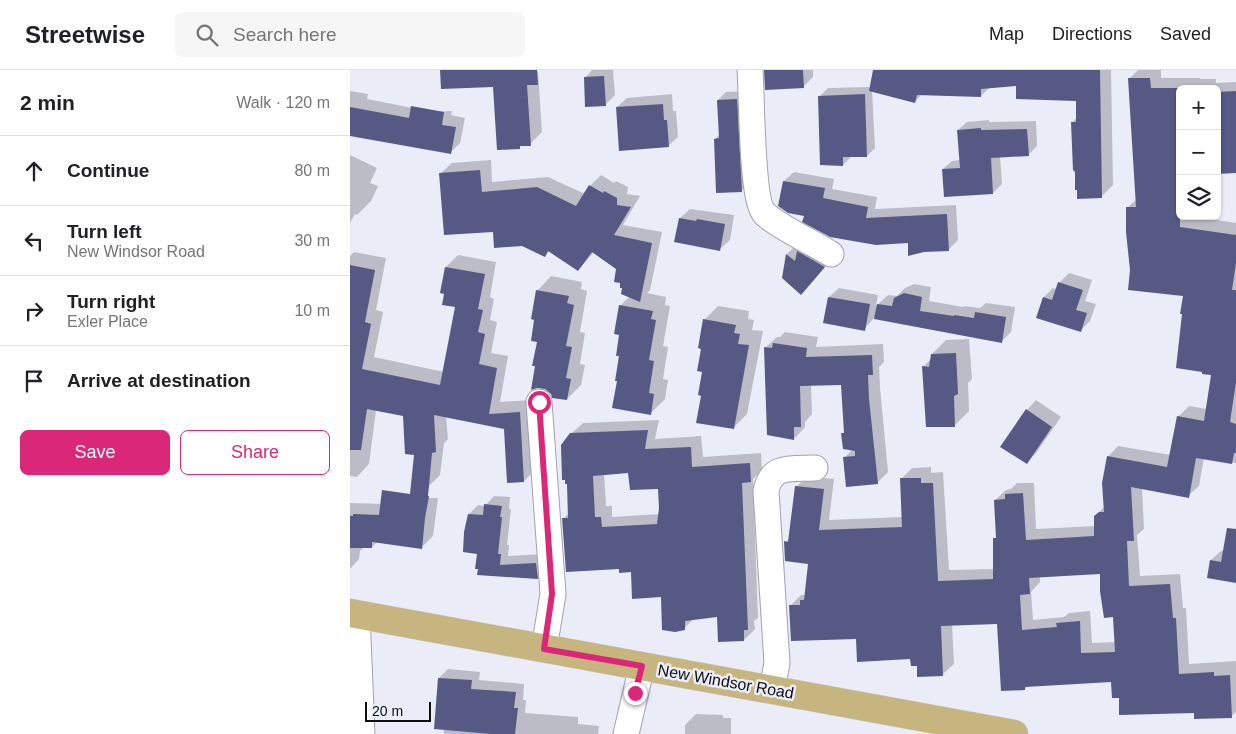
<!DOCTYPE html>
<meta charset="utf-8">
<style>
body{margin:0;font-family:Arial,sans-serif;background:#f6f6f6;color:#202124}
.controls{position:absolute;right:15px;top:15px;display:grid;overflow:hidden;border-radius:8px;box-shadow:0 1px 4px #0004}
.controls button{width:45px;height:45px;display:grid;place-items:center;padding:0;border:0;border-bottom:1px solid #e0e0e0;background:#fff;color:#202124;font:25px sans-serif}
.scale{position:absolute;left:15px;bottom:12px;width:66px;box-sizing:border-box;padding-left:5px;border:2px solid #0d0e12;border-top:0;font-size:14px;line-height:18px;white-space:nowrap;color:#0d0e12;-webkit-text-stroke:4px #eaecf8;paint-order:stroke}
.stop{position:absolute;width:15px;height:15px;margin:-11px;border:4px solid #db2777;border-radius:50%;background:#fff}
.stop.end{background:#db2777;border-color:#fff;box-shadow:0 1px 5px #0008}
.list{margin:0;padding:0;list-style:none}
h2{display:flex;justify-content:space-between;align-items:center;height:65px;margin:0;padding:0 20px;font-size:21px}
h2 small{font-size:16px;font-weight:400;color:#757577}
.list li{display:grid;grid-template-columns:32px 1fr auto;gap:15px;align-items:center;box-sizing:border-box;height:70px;padding:0 20px;border-top:1px solid #e0e0e0}
.list b{display:block;font-size:19px;white-space:nowrap}
.list p{margin:0;font-size:16px;white-space:nowrap;color:#757577}
.list em{font-size:16px;font-style:normal;color:#757577}
.actions{display:flex;gap:10px;padding:15px 20px}
.actions a{flex:1;padding:11px 0;border:1px solid #db2777;border-radius:8px;text-align:center;font-size:18px;color:#db2777}
.actions .main{background:#db2777;color:#fff}
.icon{flex:none;width:28px;height:28px;fill:none;stroke:currentColor;stroke-width:2;stroke-linecap:round;stroke-linejoin:round}
.map{position:relative;flex:none;width:886px;height:664px;overflow:hidden}
header{display:flex;align-items:center;gap:30px;box-sizing:border-box;height:70px;padding:0 25px;background:#fff;border-bottom:1px solid #e0e0e0}
header strong{font-size:24px}
nav{display:flex;gap:28px;margin-inline-start:auto;font-size:18px}
.search{width:350px;height:45px;background:#f6f6f6;display:flex;align-items:center;gap:12px;box-sizing:border-box;padding:0 18px;border-radius:8px;color:#757577;font-size:19px}
main{display:flex}
aside{flex:1;background:#fff}
.map>svg:first-child{display:block}
</style>
<header>
<strong>Streetwise</strong>
<div class="search"><svg class="icon" aria-label="search" viewBox="0 0 24 24"><circle cx="10" cy="10" r="6"/><path d="M15 15l6 6"/></svg>Search here</div>
<nav><a>Map</a><a>Directions</a><a>Saved</a></nav>
</header>
<main>
<aside>
<h2>2 min<small>Walk · 120 m</small></h2>
<ul class="list">
<li><svg class="icon" aria-label="ahead" viewBox="0 0 24 24"><path d="M12 20V5M6 11l6-6 6 6"/></svg><div><b>Continue</b></div><em>80 m</em></li>
<li><svg class="icon" aria-label="left" viewBox="0 0 24 24"><path d="M17 20v-9H6M10 6l-5 5 5 5"/></svg><div><b>Turn left</b><p>New Windsor Road</p></div><em>30 m</em></li>
<li><svg class="icon" aria-label="right" viewBox="0 0 24 24"><path d="M7 20v-9h11M14 6l5 5-5 5"/></svg><div><b>Turn right</b><p>Exler Place</p></div><em>10 m</em></li>
<li><svg class="icon" aria-label="arrive" viewBox="0 0 24 24"><path d="M6 21V4h12l-3 4 3 4H6"/></svg><div><b>Arrive at destination</b></div></li>
</ul>
<div class="actions"><a class="main">Save</a><a>Share</a></div>
</aside>
<div class="map">
<svg width="886" height="664" viewBox="0 0 886 664">
<rect width="100%" height="100%" fill="#eaecf8"/>
<path fill="#0003" fill-rule="evenodd" d="M99 0H187L188 2 192 62 180 74 172 75 170 77 144 15Z
M242 0H263L265 25 255 35 235 8Z
M416 0H463V7L453 17Z
M524 0H761L763 115 751 127 722 53 727 47V30L667 15 640 17 631 26 572 24 565 32 522 20 525 78 517 86 501 87 493 95 470 26 478 18 521 17Z
M788 0H811V8H850V9H866V13L886 12V102L869 103 867 139V19H830V146H867V150L886 153V393L854 388 849 416 838 426 792 418 794 459 787 465 790 506 830 504 833 538H836L839 594 886 591V642L881 646 845 642 770 626 762 611 678 615 675 619 648 552 602 554 604 594 593 604 568 595 561 588 507 567 440 536 451 525H456L460 493 436 472 440 468 446 417 457 406 484 409 479 450 553 447 551 409 562 398 581 397V403L593 402 599 500 644 499V469L648 466 645 430 656 420 661 419 667 413H684L686 459 745 456V446L755 436 758 387 768 376 821 385 828 347 839 336 857 339 863 304 835 225 782 200 777 138 787 129 779 9ZM752 502 764 546 766 572 742 573 740 541 719 543 714 547 683 550 681 522 690 512V506Z
M0 21 18 24 17 29 83 42 102 41 101 45 115 48 110 73 100 83 0 65Z
M395 21 400 112 392 120 365 69 370 64 368 30 376 22Z
M322 24 323 41H326L328 67 318 76 267 37 277 28Z
M639 50V52L686 51 687 76 678 85 650 86 652 114 643 123 593 99 602 91 610 90 608 60 617 52Z
M0 85 27 98 20 113 28 116 21 131 7 145 5 144 0 153Z
M141 90 142 112 198 107 235 124 240 116 251 105 264 113 266 111 278 117 277 124 290 126 273 155 312 162 300 220 297 223 316 227 315 235 320 236 313 276 318 277 313 309 318 310 315 329 300 344 268 310 270 236 280 226 274 217 267 199 244 182 228 200 200 180 195 186 144 160 91 103 102 93Z
M444 102 484 109 482 119 527 127 525 139 606 135 608 170 598 180 455 145 434 111Z
M340 139 384 145 380 170 370 179 330 148Z
M446 175 483 187 460 214 434 208 437 184Z
M4 182 36 188 26 240 33 242 24 287 94 302 107 236 96 197 108 185 146 192 140 227 144 229 140 250 147 252 141 283 158 286 150 332 181 330 186 399 174 411 155 358 96 346 98 369 94 373 90 405 78 417 66 384 54 345 26 340 19 394 7 407 0 406V186Z
M719 203 742 210 735 231 746 234 740 251 730 261 694 227 703 218 707 219 709 213Z
M201 206 232 212 231 219 237 221 230 262 235 263 230 294 235 295 231 315 217 329 188 271 186 249 187 221Z
M564 214 581 217 579 231 613 237 615 236 630 238 636 233 665 237 661 262 652 271 524 248 514 259 479 227 489 218 528 225 526 236 538 225 547 226 555 218Z
M368 236 399 241 398 249 404 250 402 260 413 261 397 344 383 358 352 325 354 250Z
M435 262 468 267 466 277 533 274 534 292 529 297 530 317 538 402 527 413 495 387 503 379 493 364 495 361 492 313 461 314 462 344 455 352V357L444 369 415 278 427 267H430Z
M619 269 622 309 618 313 619 341 605 355 573 297 581 289 582 284 596 270Z
M686 330 711 347 686 383 676 393 677 340Z
M309 350 305 369 351 366 353 387 411 383 412 400 403 409 408 548 404 551 405 559 394 570 368 546 344 548 334 559 312 526 282 501 270 498 213 449 219 443 221 364 233 353ZM280 402 309 417 310 444 262 447V436H256L254 404Z
M144 426 160 427 159 439H161L157 475H159L158 486 195 484 196 499 187 508 128 504V483L119 444 128 435 135 436Z
M42 428H88L83 466 72 477 27 472 22 477H14L10 481 9 489 0 499V433L36 434Z
M886 459V512L861 490 871 481H874L882 463Z
M98 599 130 602 129 610 174 614 173 630H176L175 643 228 647V654L249 656 248 664H94L89 608Z
M346 644 373 645V648H381V664H335V655Z"/>
<path fill="#555984" fill-rule="evenodd" d="M90 0H187L188 15H177L181 76H170V79L147 80 143 17 91 19Z
M414 0H453L454 18 415 20Z
M523 0H750L752 128 727 129V120H725V102L723 100 721 52H726V31L666 29V16L631 19V27L567 25 565 33 519 21Z
M254 6 256 36 235 37 234 7Z
M778 8H800L801 18H830V157L886 165V193L882 220H886V312L880 352 886 354V383H884L882 394 846 388 839 428 781 417 784 471H777L779 516 820 514 823 548H826L829 604 864 602V606L880 605 882 648 844 649V643L769 645V628H762L761 612 675 617V620L651 621 647 554 591 556 593 606 567 607V596H561L560 589 507 592 506 569 441 571 439 535H450V530H454L458 494 435 491 434 471 438 472 445 416 474 419 469 460 552 457 550 408H571V413H583L588 511 643 509V468H646L644 430 655 429V424L673 423 676 470 744 466V446L749 442H754L752 413 757 386 817 397 827 346 854 351 861 305 852 304V302L826 298 832 244H830L833 226 778 220 780 200 776 162V137H786ZM750 504V521L754 548 763 547 765 582 731 583 730 551 706 553 707 557 672 560 670 525 680 524 679 508Z
M886 21V103L867 104V22Z
M515 24 517 87H493V96L470 95 468 26Z
M387 29 392 122 366 123 364 69 369 68 367 30Z
M313 34 314 50H317L319 77 269 81 266 37Z
M61 36 94 42 92 55 106 57 101 84 0 66V37L59 48Z
M631 58V60L677 59 679 86 641 88 643 124 594 127 592 99 610 98 607 60Z
M130 100 132 122 187 117 226 136 239 115 253 123 254 121 267 128V135L281 137 264 165 302 173 290 232 271 224 272 218H270V213L264 212 266 199 242 182 228 201 198 181 195 187 172 176 144 178 143 162 94 165 89 103Z
M433 111 475 118 473 128 518 137 516 148 597 144 599 181 574 182 558 186V173L526 175 480 167 452 152 454 146 438 143 428 136Z
M329 148 346 151 347 149 375 154 370 181 324 172Z
M447 181 475 197 451 225 432 208 436 184 445 191Z
M0 195 25 200 15 252 21 254 12 299 90 315 105 237 92 235 94 224 90 223 95 197 135 204 128 239 133 240 128 262 135 264 129 294 147 298 139 344 170 342 174 412 157 413 154 359 84 345 86 382 82 383 78 426H79L75 448 72 479 22 472V478H0V446H3V444L29 445 32 420 60 424 64 385 55 384 53 346 17 339 11 380H0Z
M708 212 733 220 726 240 737 243 731 262 686 248 693 227 702 230Z
M186 220 219 226 217 233 224 235 216 276 222 277 216 308 221 309 217 330 202 328 201 324 195 319 187 318 181 320 185 296H182L187 272 181 271 184 250 181 249Z
M554 223 572 227 570 241 604 246V245L624 248 625 242 656 247 652 273 524 249 527 234 542 236 544 228Z
M478 227 520 234 515 261 473 253Z
M269 235 303 241 301 249 306 250 299 290 304 291 299 323 304 324 301 345 262 338 267 311H265L269 286H266L269 265 264 264Z
M353 249 386 255 384 263 390 264 388 274 399 275 384 359 346 353 351 326 348 325 352 302 347 301 351 279 348 278Z
M423 273 457 278 456 287 522 285 523 305H518L519 329 528 414 496 417 493 387 505 386V381L493 379 491 363H494L491 315 450 316 451 357H444V370L417 365 414 277 422 278Z
M606 283 608 324 604 326 605 357H576L572 296 579 297 581 284Z
M676 339 702 357 677 394 650 377Z
M298 360 295 379 341 377 342 397 400 393 401 412 392 413 398 560H394V571L368 572 367 547 335 551V560L325 562 312 560 311 527 282 529 281 502 269 503V499L216 502 212 448H218L217 414H215V410H212L211 375 220 363ZM278 403 280 420 308 419 309 438 307 454 252 457 251 447H245L243 406Z
M134 434 152 436 150 447H152L148 484H151L150 495 186 493 188 509 127 505 128 499H125L127 484 113 482 114 462 118 444 133 445Z
M877 458 886 459V513L857 508 860 490 871 492Z
M88 608 122 610 121 619 166 622 164 638H168L165 664H141L84 659Z"/>
<g fill="none" stroke-linecap="round" stroke-linejoin="round">
<defs>
<path id="minor" d="M400 0C402 24 401 131 415 144 430 158 462 172 481 184
M189 332 203 524 194 579
M7 544 12 664
M422 620 427 593 416 421C421 394 442 399 465 398
M276 664 292 596"/>
<path id="major" d="M0 543 664 664"/>
</defs>
<use href="#minor" stroke="#a0a1ad" stroke-width="27"/>
<use href="#major" stroke="#cacacb" stroke-width="29"/>
<use href="#minor" stroke="#fff" stroke-width="25"/>
<use href="#major" stroke="#c7b580" stroke-width="28"/>
</g>
<g fill="none" stroke-linecap="round" stroke-linejoin="round">
<path stroke="#db2777" stroke-width="6" d="M189 332 202 524 194 579 292 596 285 623"/>
</g>
<g text-anchor="middle" stroke-width="5" stroke-linejoin="round" paint-order="stroke">
<g font-size="16" fill="#0d0e12" stroke="#eaecf8">
<text transform="translate(376 611) rotate(10)" y="6">New Windsor Road</text>
</g>
</g>
</svg>
<div class="controls">
<button>+</button>
<button>−</button>
<button><svg class="icon" aria-label="layers" viewBox="0 0 24 24"><path d="M12 4l9 5-9 5-9-5zM3 14l9 5 9-5"/></svg></button>
</div>
<div class="scale">20 m</div>
<div class="stop" style="left:189px;top:332px"></div>
<div class="stop end" style="left:285px;top:623px"></div>
</div>
</main>
